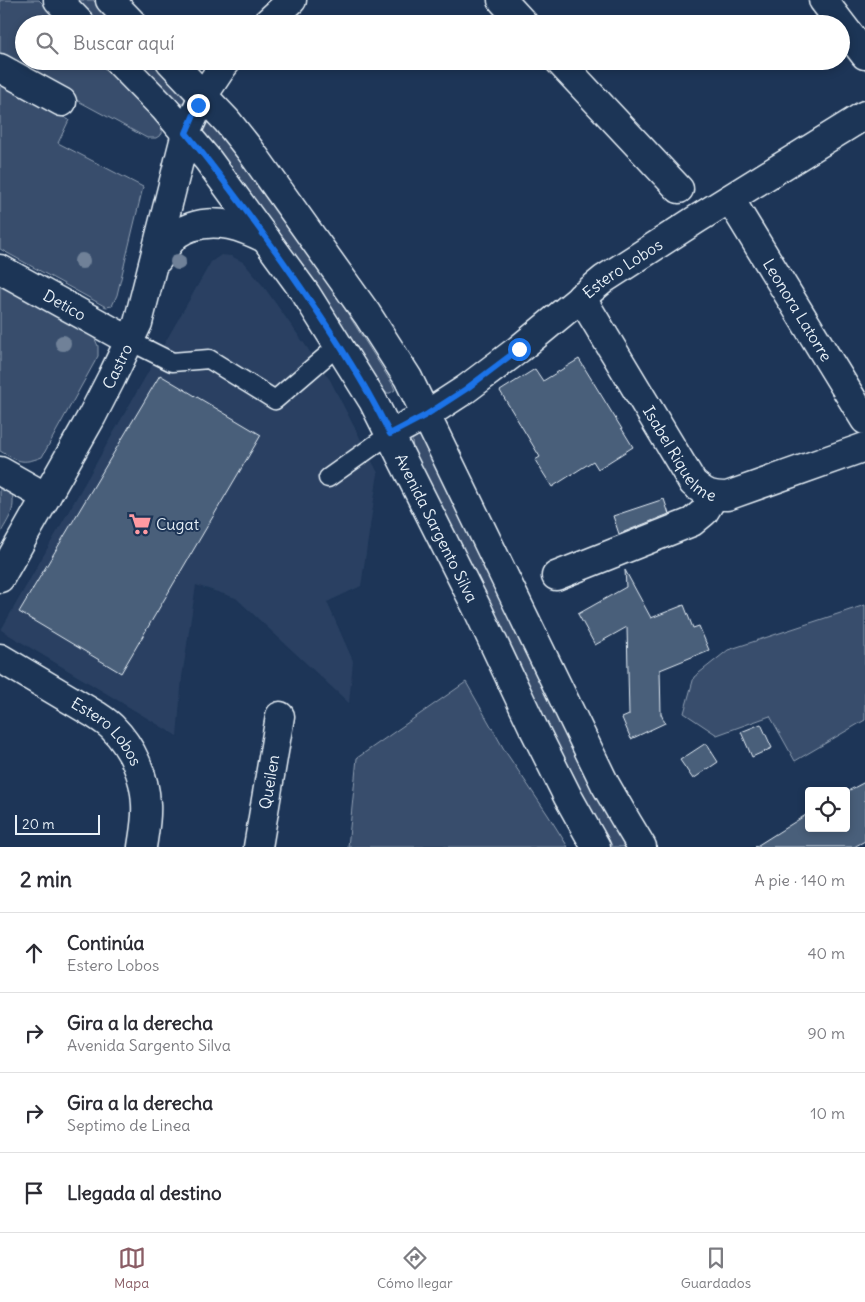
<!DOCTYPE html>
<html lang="es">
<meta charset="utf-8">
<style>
body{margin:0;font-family:Delius,sans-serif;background:#f2f2f3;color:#2b2b33}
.controls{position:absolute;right:15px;bottom:15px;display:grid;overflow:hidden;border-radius:5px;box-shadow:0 2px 8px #0003}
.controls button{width:45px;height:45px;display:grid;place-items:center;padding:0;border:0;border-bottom:1px solid #e1e1e2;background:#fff;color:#2b2b33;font:25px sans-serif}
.scale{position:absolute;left:15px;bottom:12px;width:85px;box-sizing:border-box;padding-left:5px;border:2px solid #e8f1f8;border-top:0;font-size:14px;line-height:18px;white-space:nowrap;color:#e8f1f8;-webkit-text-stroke:4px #1d3557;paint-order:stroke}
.stop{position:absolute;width:15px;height:15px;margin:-11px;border:4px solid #1a73e8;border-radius:50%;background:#fff}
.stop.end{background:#1a73e8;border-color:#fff;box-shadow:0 1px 5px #0008}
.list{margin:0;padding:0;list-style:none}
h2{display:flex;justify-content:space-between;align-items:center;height:65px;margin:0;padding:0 20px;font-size:21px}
h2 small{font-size:16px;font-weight:400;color:#7c7c81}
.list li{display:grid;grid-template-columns:32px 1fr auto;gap:15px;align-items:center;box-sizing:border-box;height:80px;padding:0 20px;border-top:1px solid #e1e1e2}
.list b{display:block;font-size:19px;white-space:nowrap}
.list p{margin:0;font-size:16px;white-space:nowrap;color:#7c7c81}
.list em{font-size:16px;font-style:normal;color:#7c7c81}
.icon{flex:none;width:28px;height:28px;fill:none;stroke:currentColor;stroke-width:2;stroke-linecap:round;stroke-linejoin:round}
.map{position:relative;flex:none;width:865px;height:847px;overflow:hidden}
.search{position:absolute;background:#fff;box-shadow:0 2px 8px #0003;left:15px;right:15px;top:15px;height:55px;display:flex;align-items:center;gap:12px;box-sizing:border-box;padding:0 18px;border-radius:28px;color:#7c7c81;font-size:19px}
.sheet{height:385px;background:#fff}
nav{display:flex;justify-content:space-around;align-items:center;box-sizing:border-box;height:70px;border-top:1px solid #e1e1e2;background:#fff;font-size:14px;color:#7c7c81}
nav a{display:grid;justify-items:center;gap:2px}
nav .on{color:#8a5d65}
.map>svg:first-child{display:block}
</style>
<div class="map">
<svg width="865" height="847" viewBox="0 0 865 847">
<rect width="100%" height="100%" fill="#1d3557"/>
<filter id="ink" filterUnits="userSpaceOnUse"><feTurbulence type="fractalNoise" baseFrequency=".02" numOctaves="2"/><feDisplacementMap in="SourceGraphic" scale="10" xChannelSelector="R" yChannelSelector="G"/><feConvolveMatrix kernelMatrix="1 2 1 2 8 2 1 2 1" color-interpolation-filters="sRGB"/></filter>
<g filter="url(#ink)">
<path fill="#2a4162" d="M221 255 231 256 243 262 264 287 330 380 378 473 361 586 327 602 353 661 349 703 236 598 196 585 182 677 177 736 1 630 211 262Z"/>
<path fill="#374d6c" stroke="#909fb2" d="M0 0H39L63 24H24V61H101L157 116 162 125V134L156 138H147L0 59Z
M78 0H93L117 24H101Z
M138 61H153L184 93 186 98 184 102 180 104 176 101Z
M0 82 69 120 58 143 143 187 117 295 112 306 106 307 0 249Z
M204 122H208L220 135 267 197 329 284 393 385 395 390 390 393H386L378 383C323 297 267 211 203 131L202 126Z
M0 284 94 337 98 346V356L42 457C21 465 18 461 0 451Z
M418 436 425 438 579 762 601 802 628 847H613L586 802 413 449 412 440Z
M0 484 12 493C16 511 8 519 0 534Z
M865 605V720L795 761 770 716 717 735 684 713 694 677 728 650Z
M466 682 505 751 548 815 568 847H348L357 758Z"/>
<path fill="#495e7a" stroke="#e8f1f8" d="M579 359 633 447 598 469 593 461 552 487 535 460 540 457 500 391 535 369 543 381Z
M160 375 261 435 121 673 19 612Z
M664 499 669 514 619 534 613 516Z
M625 570 651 618 684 605 693 628 699 626 709 650 660 670 661 714 665 723 631 739 622 718 629 715 627 627 595 645 578 614 626 587Z
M761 724 772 748 752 757 741 732Z
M706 743 718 762 693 779 680 760Z
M865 782V841L854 847H755L809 813V828H846V792Z"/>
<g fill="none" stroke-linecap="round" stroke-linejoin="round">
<defs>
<path id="lane" d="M130 341 172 362 209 359 275 400 339 345
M328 478 390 434"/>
<g id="street">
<path d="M502 0 524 24"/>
<path d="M823 0 865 55"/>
<path d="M559 61 679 189"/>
<path d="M0 68 62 102"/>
<path id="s1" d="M730 199 865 420"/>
<path id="s2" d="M0 269 130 341"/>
<path id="s3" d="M581 297 693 483C706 494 710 496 727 496L865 447"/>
<path id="s4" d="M390 434 426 415 466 389 519 349 604 279 697 219 865 115"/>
<path d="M0 471 46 497"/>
<path d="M556 576 692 522 704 512 714 496"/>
<path id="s5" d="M0 658 96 715C102 719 107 722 112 727 132 747 145 776 146 804 147 819 144 833 142 847"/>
<path id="s6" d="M258 847 280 716"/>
</g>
<g id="secondary">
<path d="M58 0 81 24"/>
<path d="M110 0 133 24"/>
<path d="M266 24 292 0"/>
<path id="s7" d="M118 61 165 109 208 160 306 294 373 401 478 610 533 727 568 797 596 847"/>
<path d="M170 61 227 121 250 150 367 314 408 378 605 784 627 822 642 847"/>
<path d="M158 259C161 254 165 248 169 243 174 235 182 230 191 227 218 218 242 227 266 239"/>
<path id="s8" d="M0 578 92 416 111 379 138 323 186 133 203 96 223 66 227 61"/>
</g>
</defs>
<use href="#lane" stroke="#e8f1f8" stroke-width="21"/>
<use href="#street" stroke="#e8f1f8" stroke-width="31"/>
<use href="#secondary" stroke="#e8f1f8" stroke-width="31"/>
<use href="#lane" stroke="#1d3557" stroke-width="18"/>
<use href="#street" stroke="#1d3557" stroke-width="28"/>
<use href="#secondary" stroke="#1d3557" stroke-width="28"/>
</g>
<g fill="#708198">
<circle cx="82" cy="261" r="8"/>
<circle cx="178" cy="262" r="8"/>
<circle cx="63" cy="343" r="8"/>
</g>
</g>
<g fill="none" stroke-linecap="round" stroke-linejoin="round" filter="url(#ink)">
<path stroke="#1a73e8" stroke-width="6" d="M198 105 186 133C220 174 251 217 282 260 321 316 360 373 390 434L426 415 466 389 519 349"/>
</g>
<defs>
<symbol id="supermarket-bare" viewBox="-9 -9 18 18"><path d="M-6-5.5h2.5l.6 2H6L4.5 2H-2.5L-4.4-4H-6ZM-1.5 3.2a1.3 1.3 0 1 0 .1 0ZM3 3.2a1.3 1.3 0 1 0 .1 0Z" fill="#ff9aa2" stroke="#1d3557" stroke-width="2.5" paint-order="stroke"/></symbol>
</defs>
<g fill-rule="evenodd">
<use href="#supermarket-bare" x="124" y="508" width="32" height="32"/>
</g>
<g text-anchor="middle" stroke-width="4" stroke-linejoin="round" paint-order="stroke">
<g font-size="16" fill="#e8f1f8" stroke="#1d3557">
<text dy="6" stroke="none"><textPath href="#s4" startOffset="286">Estero Lobos</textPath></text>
<text dy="6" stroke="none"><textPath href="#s2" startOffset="74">Detico</textPath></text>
<text dy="6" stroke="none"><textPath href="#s1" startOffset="130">Leonora Latorre</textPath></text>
<text dy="6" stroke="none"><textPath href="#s8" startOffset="242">Castro</textPath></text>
<text dy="6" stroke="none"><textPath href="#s3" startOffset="186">Isabel Riquelme</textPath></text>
<text dy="6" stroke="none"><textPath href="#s7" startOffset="568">Avenida Sargento Silva</textPath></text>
<text dy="6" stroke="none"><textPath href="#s5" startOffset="131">Estero Lobos</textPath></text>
<text dy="6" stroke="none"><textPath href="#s6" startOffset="66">Queilen</textPath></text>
</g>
<g font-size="16" fill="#e8f1f8" stroke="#1d3557" text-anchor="start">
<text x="156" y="530">Cugat</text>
</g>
</g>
</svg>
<div class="controls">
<button><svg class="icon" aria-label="locate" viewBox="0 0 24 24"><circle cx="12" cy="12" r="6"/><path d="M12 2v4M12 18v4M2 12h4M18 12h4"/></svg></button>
</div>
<div class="scale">20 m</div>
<div class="stop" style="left:519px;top:349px"></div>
<div class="stop end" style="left:198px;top:105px"></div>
<div class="search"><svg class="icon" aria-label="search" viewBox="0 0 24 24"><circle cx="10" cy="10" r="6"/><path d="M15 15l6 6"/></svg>Buscar aquí</div>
</div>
<section class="sheet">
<h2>2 min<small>A pie · 140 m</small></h2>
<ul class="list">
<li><svg class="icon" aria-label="ahead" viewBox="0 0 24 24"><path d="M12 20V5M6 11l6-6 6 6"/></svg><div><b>Continúa</b><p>Estero Lobos</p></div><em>40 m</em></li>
<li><svg class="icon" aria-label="right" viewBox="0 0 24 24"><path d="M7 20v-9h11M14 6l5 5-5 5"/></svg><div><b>Gira a la derecha</b><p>Avenida Sargento Silva</p></div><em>90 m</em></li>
<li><svg class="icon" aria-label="right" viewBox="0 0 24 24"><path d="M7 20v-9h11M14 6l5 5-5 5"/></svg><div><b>Gira a la derecha</b><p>Septimo de Linea</p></div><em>10 m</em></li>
<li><svg class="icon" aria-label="arrive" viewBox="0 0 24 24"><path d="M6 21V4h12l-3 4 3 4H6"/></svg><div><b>Llegada al destino</b></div></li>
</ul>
</section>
<nav>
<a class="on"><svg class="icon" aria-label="map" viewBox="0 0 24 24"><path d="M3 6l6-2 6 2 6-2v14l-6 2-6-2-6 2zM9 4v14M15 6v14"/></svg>Mapa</a>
<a><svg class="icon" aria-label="directions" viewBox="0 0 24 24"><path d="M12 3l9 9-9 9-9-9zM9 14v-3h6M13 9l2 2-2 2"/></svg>Cómo llegar</a>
<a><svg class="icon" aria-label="saved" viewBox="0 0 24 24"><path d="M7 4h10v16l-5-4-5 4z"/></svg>Guardados</a>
</nav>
